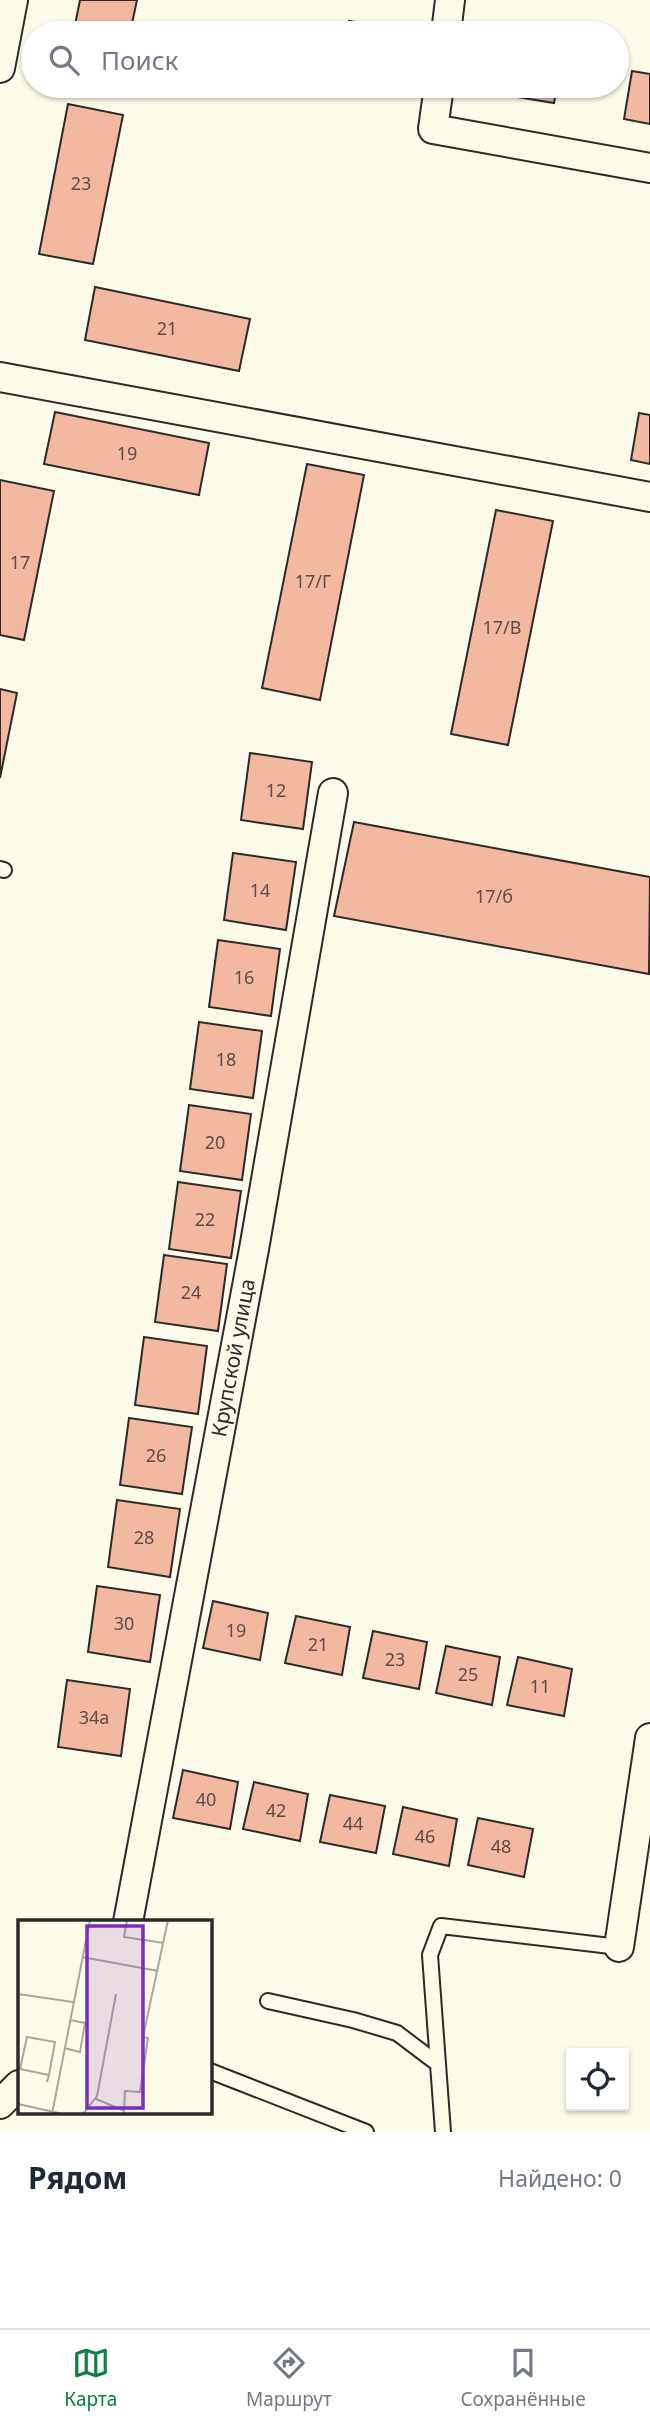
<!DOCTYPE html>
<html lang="ru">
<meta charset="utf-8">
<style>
body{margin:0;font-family:"Noto Sans",sans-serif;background:#f6f6f7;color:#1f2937}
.controls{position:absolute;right:21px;bottom:21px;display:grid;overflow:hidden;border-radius:0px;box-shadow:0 2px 5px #0004}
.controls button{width:63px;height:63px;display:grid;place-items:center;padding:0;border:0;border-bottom:2px solid #e0e1e3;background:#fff;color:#1f2937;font:35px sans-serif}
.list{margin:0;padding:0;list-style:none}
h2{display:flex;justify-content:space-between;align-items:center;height:91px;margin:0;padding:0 28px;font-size:30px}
h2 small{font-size:23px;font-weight:400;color:#747a83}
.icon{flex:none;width:38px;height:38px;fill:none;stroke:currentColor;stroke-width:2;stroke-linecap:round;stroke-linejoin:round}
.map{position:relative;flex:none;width:650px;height:2132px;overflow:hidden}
.search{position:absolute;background:#fff;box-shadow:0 2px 5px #0004;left:21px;right:21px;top:21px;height:77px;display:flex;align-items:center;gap:18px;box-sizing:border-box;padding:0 24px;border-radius:38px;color:#747a83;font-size:26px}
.sheet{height:196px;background:#fff}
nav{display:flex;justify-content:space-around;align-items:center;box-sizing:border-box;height:98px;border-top:2px solid #e0e1e3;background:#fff;font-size:19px;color:#747a83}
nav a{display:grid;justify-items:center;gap:4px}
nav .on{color:#0b8043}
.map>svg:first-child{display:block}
</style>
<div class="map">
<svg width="650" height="2132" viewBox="0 0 650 2132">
<rect width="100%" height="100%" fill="#fdfbea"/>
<path fill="#f2b8a0" stroke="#2b2b2b" stroke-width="2" d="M80 0H137L130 33H118L75 25Z
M349 21 411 30V33H347Z
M632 71 650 74V124L624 119Z
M506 86H557L554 103 505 95Z
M68 104 123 115 93 264 39 254Z
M95 287 250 319 239 371 85 340Z
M55 412 209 443 199 495 44 464Z
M639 413 650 415V464L631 460Z
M307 464 364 475 320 700 262 688Z
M0 480 54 491 24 640 0 635Z
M496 510 553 521 508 745 451 734Z
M0 689 17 693 0 778Z
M250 753 312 762 303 829 241 820Z
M354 822 650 877 649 974 334 916Z
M233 853 296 862 286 930 224 920Z
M218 940 280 949 271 1016 209 1007Z
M199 1022 262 1031 253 1098 190 1089Z
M189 1105 251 1114 242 1180 180 1171Z
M178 1182 241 1191 231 1258 169 1249Z
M164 1255 227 1264 218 1331 155 1322Z
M144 1337 207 1346 198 1414 135 1405Z
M129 1418 192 1427 182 1494 120 1485Z
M117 1500 180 1509 170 1577 108 1567Z
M97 1586 160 1595 150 1662 88 1652Z
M213 1601 268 1613 260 1660 203 1648Z
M296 1616 350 1627 342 1675 285 1663Z
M373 1631 427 1642 419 1689 363 1678Z
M446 1646 500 1657 492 1705 436 1693Z
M518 1657 572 1669 564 1716 507 1705Z
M67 1680 130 1689 121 1756 58 1747Z
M183 1770 238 1782 230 1829 173 1818Z
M254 1782 308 1794 300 1841 243 1829Z
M330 1795 385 1806 376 1853 320 1842Z
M403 1807 457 1819 449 1866 393 1854Z
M478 1818 533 1829 524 1877 468 1865Z"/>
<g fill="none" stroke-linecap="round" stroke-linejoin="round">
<defs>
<path id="lane" d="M0 869 4 870
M268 2001 353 2020 397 2033 438 2064
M210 2071 366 2132
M443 2132 430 1955 441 1926 619 1947"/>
<g id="street">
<path d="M446 33 450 0"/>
<path d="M0 68 13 0"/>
<path d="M439 86 433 129 650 168"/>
<path d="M0 377 650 497"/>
<path id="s1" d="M128 1922 254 1249 333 793"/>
<path d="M619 1947 650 1738"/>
<path d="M0 2104 19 2085"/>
</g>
</defs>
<use href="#lane" stroke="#2b2b2b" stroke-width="18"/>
<use href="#street" stroke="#2b2b2b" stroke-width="32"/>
<use href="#lane" stroke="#fdfbea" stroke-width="14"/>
<use href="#street" stroke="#fdfbea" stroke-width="28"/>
</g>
<g text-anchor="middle" stroke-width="5" stroke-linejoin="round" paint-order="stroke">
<g font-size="18" fill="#5d4e48">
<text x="81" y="190">23</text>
<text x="167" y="335">21</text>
<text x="127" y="460">19</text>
<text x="20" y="569">17</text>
<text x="313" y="588">17/Г</text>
<text x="502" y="634">17/В</text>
<text x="276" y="797">12</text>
<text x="260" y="897">14</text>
<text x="494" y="903">17/б</text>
<text x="244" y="984">16</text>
<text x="226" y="1066">18</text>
<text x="215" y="1149">20</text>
<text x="205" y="1226">22</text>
<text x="191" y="1299">24</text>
<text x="156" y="1462">26</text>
<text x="144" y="1544">28</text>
<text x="124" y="1630">30</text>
<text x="236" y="1637">19</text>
<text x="318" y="1651">21</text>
<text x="395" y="1666">23</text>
<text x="468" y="1681">25</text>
<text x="540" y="1693">11</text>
<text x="94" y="1724">34а</text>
<text x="206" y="1806">40</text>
<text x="276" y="1817">42</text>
<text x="353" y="1830">44</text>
<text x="425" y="1843">46</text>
<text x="501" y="1853">48</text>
</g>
<g font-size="21" fill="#2b2b2b" stroke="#fdfbea">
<text dy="7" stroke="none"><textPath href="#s1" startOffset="574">Крупской улица</textPath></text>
</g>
</g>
<g transform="translate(18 1920)">
<rect width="194" height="194" fill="#fdfbea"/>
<path fill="none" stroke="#a9a89e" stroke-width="2" d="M109 0 106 17 146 23M64 37 140 51M0 74 55 82M46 128 62 132 67 103 52 100M29 162 31 155 37 122 9 117 2 149 31 155M78 179 107 191M0 184 45 194M34 194 72 0M65 194 79 176 98 74M106 194 107 171 122 172 130 118 125 117 150 0"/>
<path fill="#7b2cbf" fill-opacity="0.15" stroke="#7b2cbf" stroke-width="3.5" d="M69 6H125V188H69Z"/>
<rect width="194" height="194" fill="none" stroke="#2b2b2b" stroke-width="3.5"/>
</g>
</svg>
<div class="controls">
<button><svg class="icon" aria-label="locate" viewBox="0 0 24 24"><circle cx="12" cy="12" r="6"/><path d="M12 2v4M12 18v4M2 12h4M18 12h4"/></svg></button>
</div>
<div class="search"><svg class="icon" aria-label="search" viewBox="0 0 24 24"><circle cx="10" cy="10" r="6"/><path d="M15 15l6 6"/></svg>Поиск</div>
</div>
<section class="sheet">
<h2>Рядом<small>Найдено: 0</small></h2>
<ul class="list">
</ul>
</section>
<nav>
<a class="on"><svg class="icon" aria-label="map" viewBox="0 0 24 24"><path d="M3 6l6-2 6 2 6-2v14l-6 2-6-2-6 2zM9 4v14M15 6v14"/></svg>Карта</a>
<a><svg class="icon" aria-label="directions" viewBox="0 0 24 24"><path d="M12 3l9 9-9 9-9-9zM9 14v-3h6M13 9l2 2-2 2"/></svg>Маршрут</a>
<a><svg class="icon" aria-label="saved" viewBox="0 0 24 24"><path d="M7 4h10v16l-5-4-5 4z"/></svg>Сохранённые</a>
</nav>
